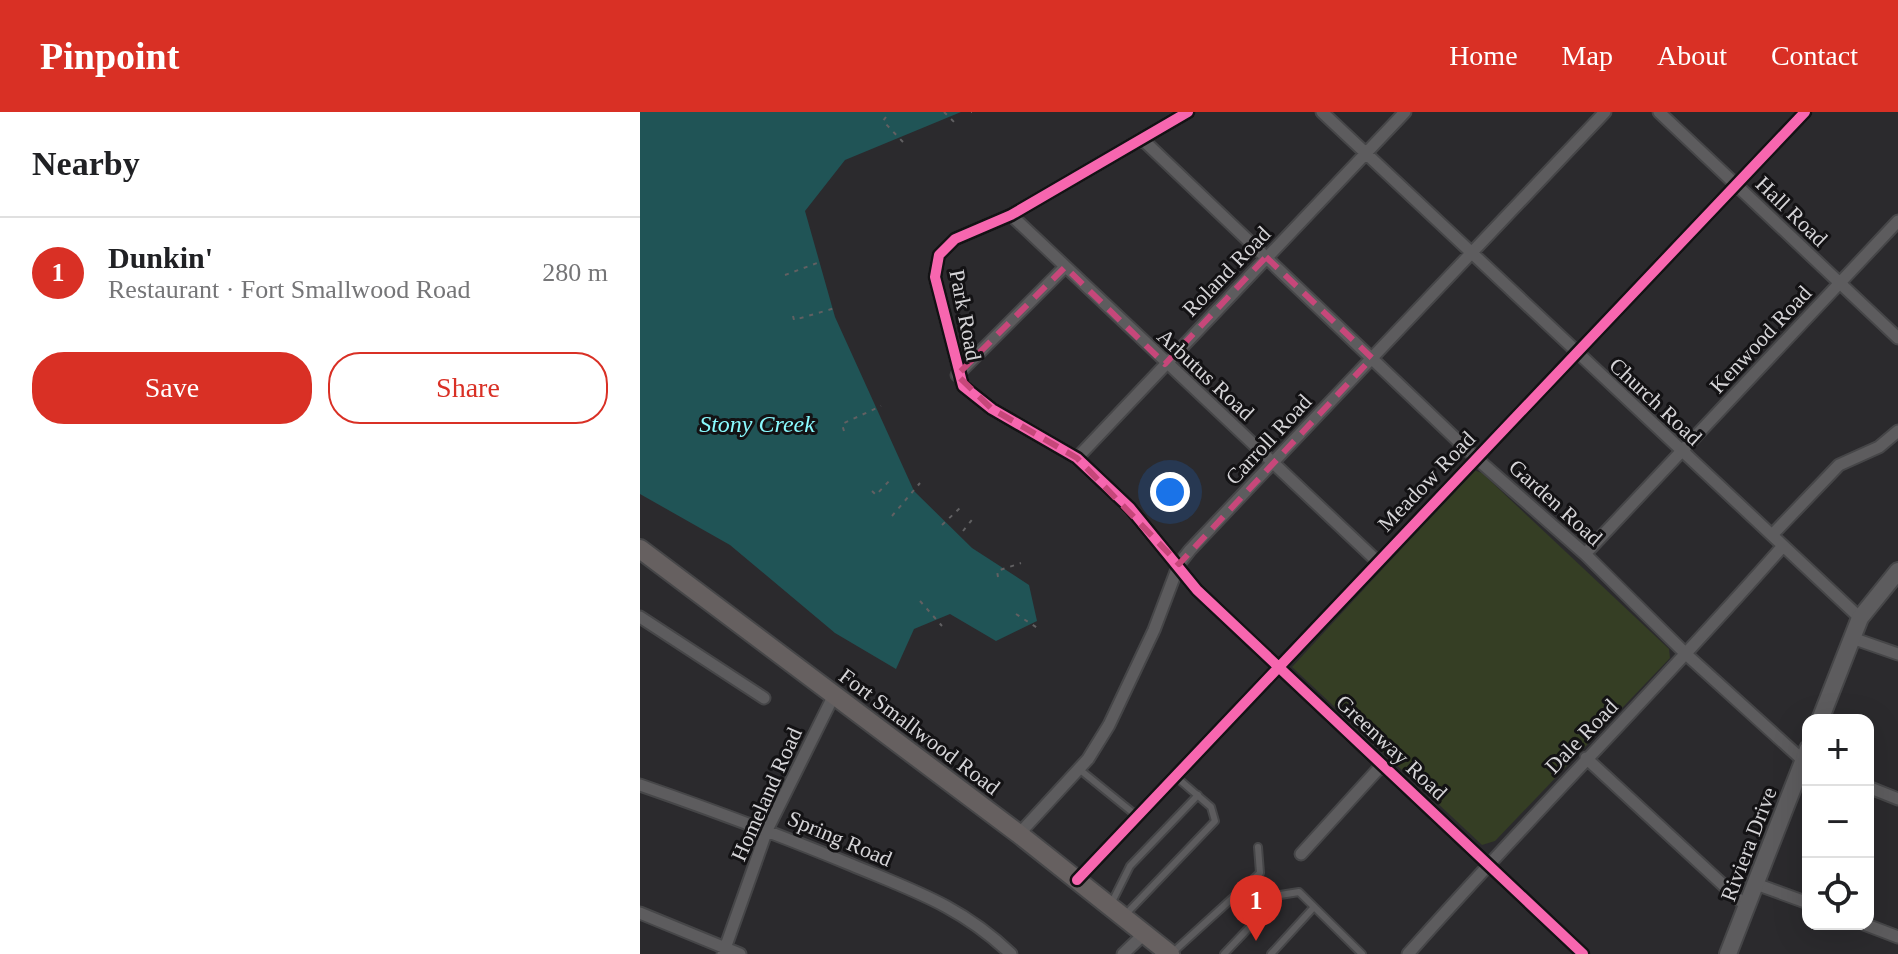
<!DOCTYPE html>
<meta charset="utf-8">
<style>
body{margin:0;font-family:Georgia,serif;background:#f2f2f2;color:#202124}
.controls{position:absolute;right:24px;bottom:24px;display:grid;overflow:hidden;border-radius:16px;box-shadow:0 8px 32px #0002}
.controls button{width:72px;height:72px;display:grid;place-items:center;padding:0;border:0;border-bottom:2px solid #e0e0e0;background:#fff;color:#202124;font:40px sans-serif}
.you{position:absolute;left:530px;top:380px;width:28px;height:28px;margin:-20px;border:6px solid #fff;border-radius:50%;background:#1a73e8;box-shadow:0 0 0 12px #1a73e833}
.badge{display:grid;place-items:center;width:52px;height:52px;border-radius:50%;background:#d93025;color:#fff;font-size:26px;font-weight:700}
.pin{position:absolute;translate:-50% -66px;filter:drop-shadow(0 2px 4px #0008)}
.pin::after{content:'';position:absolute;top:42px;width:28px;height:24px;background:inherit;clip-path:polygon(0 0,100% 0,50% 100%)}
.list{margin:0;padding:0;list-style:none}
h2{display:flex;justify-content:space-between;align-items:center;height:104px;margin:0;padding:0 32px;font-size:34px}
h2 small{font-size:26px;font-weight:400;color:#757577}
.list li{display:grid;grid-template-columns:52px 1fr auto;gap:24px;align-items:center;box-sizing:border-box;height:112px;padding:0 32px;border-top:2px solid #e0e0e0}
.list b{display:block;font-size:30px;white-space:nowrap}
.list p{margin:0;font-size:26px;white-space:nowrap;color:#757577}
.list em{font-size:26px;font-style:normal;color:#757577}
.actions{display:flex;gap:16px;padding:24px 32px}
.actions a{flex:1;padding:18px 0;border:2px solid #d93025;border-radius:32px;text-align:center;font-size:28px;color:#d93025}
.actions .main{background:#d93025;color:#fff}
.icon{flex:none;width:44px;height:44px;fill:none;stroke:currentColor;stroke-width:2;stroke-linecap:round;stroke-linejoin:round}
.map{position:relative;flex:none;width:1258px;height:842px;overflow:hidden}
header{display:flex;align-items:center;gap:48px;box-sizing:border-box;height:112px;padding:0 40px;background:#d93025;color:#fff}
header strong{font-size:38px}
nav{display:flex;gap:44px;margin-inline-start:auto;font-size:28px}
main{display:flex}
aside{flex:1;background:#fff}
.map>svg:first-child{display:block}
</style>
<header>
<strong>Pinpoint</strong>
<nav><a>Home</a><a>Map</a><a>About</a><a>Contact</a></nav>
</header>
<main>
<aside>
<h2>Nearby<small></small></h2>
<ul class="list">
<li><span class="badge">1</span><div><b>Dunkin'</b><p>Restaurant · Fort Smallwood Road</p></div><em>280 m</em></li>
</ul>
<div class="actions"><a class="main">Save</a><a>Share</a></div>
</aside>
<div class="map">
<svg width="1258" height="842" viewBox="0 0 1258 842">
<rect width="100%" height="100%" fill="#2b2a2d"/>
<path fill="#353e24" d="M834 358 842 361 1029 537 1030 546 855 729 842 733 652 555Z"/>
<path fill="#205456" d="M0 0H321L205 48 165 99 195 205 274 379 332 436 389 473 397 509 356 529 310 502 274 517 256 557 195 521 90 433 0 382Z"/>
<g fill="none" stroke-linecap="round" stroke-linejoin="round">
<defs>
<path id="lane" d="M439 657 497 704
M471 792 490 754 558 683
M486 802 575 709 571 695 535 664
M531 842 620 761 618 735
M584 842 640 783 659 780 722 842
M631 842 674 795"/>
<path id="street" d="M548 0 371 103 315 127 299 143 295 165 323 274 352 297 437 346 490 396 557 478 943 842
M682 0 1220 506
M1019 0 1258 226
M503 28 836 346 945 442 1047 543 1167 652
M371 103 737 449
M317 263 425 155
M437 346 765 0
M1132 423 1199 353 1239 335 1258 319
M945 442 1258 109
M0 505 124 586
M1212 526 1258 542
M946 646 1107 795
M0 673C72 698 142 724 212 753 274 779 321 794 371 842
M1228 675 1258 687
M379 722 448 647 469 613 514 518 539 452 550 438 965 0
M661 742 741 654
M437 768 1165 0
M1116 772 1168 791
M0 801 100 842
M1224 812 1258 825
M83 842 127 718 193 585
M483 842 505 821
M768 842C891 703 1021 573 1143 434"/>
<path id="secondary" d="M1180 608 1220 506 1258 459
M1088 842 1168 637"/>
<path id="primary" d="M0 437 379 722 530 842"/>
</defs>
<use href="#lane" stroke="#464648" stroke-width="10"/>
<use href="#street" stroke="#464648" stroke-width="15"/>
<use href="#secondary" stroke="#464648" stroke-width="20"/>
<use href="#primary" stroke="#464648" stroke-width="22"/>
<path stroke="#616062" stroke-width="2" stroke-dasharray="4 6" stroke-linecap="butt" d="M304 0 314 10
M331 0H332
M246 5 243 9 263 30
M145 163 177 151
M153 204 154 208 195 196
M204 319 202 312 241 294
M232 379 236 383 251 367
M252 404 280 371
M302 413 322 394
M323 419 335 404
M358 465 357 459 381 451
M280 489 302 514
M376 502 399 517"/>
<use href="#lane" stroke="#5d5c5e" stroke-width="6"/>
<use href="#street" stroke="#5d5c5e" stroke-width="11"/>
<use href="#secondary" stroke="#5d5c5e" stroke-width="16"/>
<use href="#primary" stroke="#666060" stroke-width="18"/>
<defs>
<path id="cycleway" d="M548 0 371 103 315 127 299 143 295 165 323 274 352 297 437 346 490 396 557 478 943 842
M437 768 1165 0"/>
</defs>
<use href="#cycleway" stroke="#131214" stroke-width="15"/>
<use href="#cycleway" stroke="#f766af" stroke-width="10"/>
</g>
<path fill="none" stroke="#c7477a" stroke-width="6" stroke-dasharray="16 10" stroke-linejoin="round" d="M626 145 732 246 539 452 437 346 352 297 317 263 425 155 525 252Z"/>
<g text-anchor="middle" stroke-width="6" stroke-linejoin="round" paint-order="stroke">
<g font-size="22" fill="#d5d4d7" stroke="#131214">
<text transform="translate(1152 99) rotate(44)" y="8">Hall Road</text>
<text transform="translate(586 159) rotate(-46)" y="8">Roland Road</text>
<text transform="translate(326 203) rotate(79)" y="8">Park Road</text>
<text transform="translate(1120 227) rotate(-47)" y="8">Kenwood Road</text>
<text transform="translate(566 262) rotate(43)" y="8">Arbutus Road</text>
<text transform="translate(1016 289) rotate(43)" y="8">Church Road</text>
<text transform="translate(628 327) rotate(-47)" y="8">Carroll Road</text>
<text transform="translate(786 369) rotate(-46)" y="8">Meadow Road</text>
<text transform="translate(916 390) rotate(42)" y="8">Garden Road</text>
<text transform="translate(280 619) rotate(37)" y="8">Fort Smallwood Road</text>
<text transform="translate(941 624) rotate(-46)" y="8">Dale Road</text>
<text transform="translate(752 635) rotate(43)" y="8">Greenway Road</text>
<text transform="translate(126 682) rotate(-66)" y="8">Homeland Road</text>
<text transform="translate(200 726) rotate(23)" y="8">Spring Road</text>
<text transform="translate(1108 732) rotate(-69)" y="8">Riviera Drive</text>
</g>
<g font-size="24" font-style="italic" fill="#89fafe" stroke="#131214">
<text x="117" y="320">Stony Creek</text>
</g>
</g>
</svg>
<div class="controls">
<button>+</button>
<button>−</button>
<button><svg class="icon" aria-label="locate" viewBox="0 0 24 24"><circle cx="12" cy="12" r="6"/><path d="M12 2v4M12 18v4M2 12h4M18 12h4"/></svg></button>
</div>
<div class="you"></div>
<div class="pin badge" style="left:616px;top:829px">1</div>
</div>
</main>
